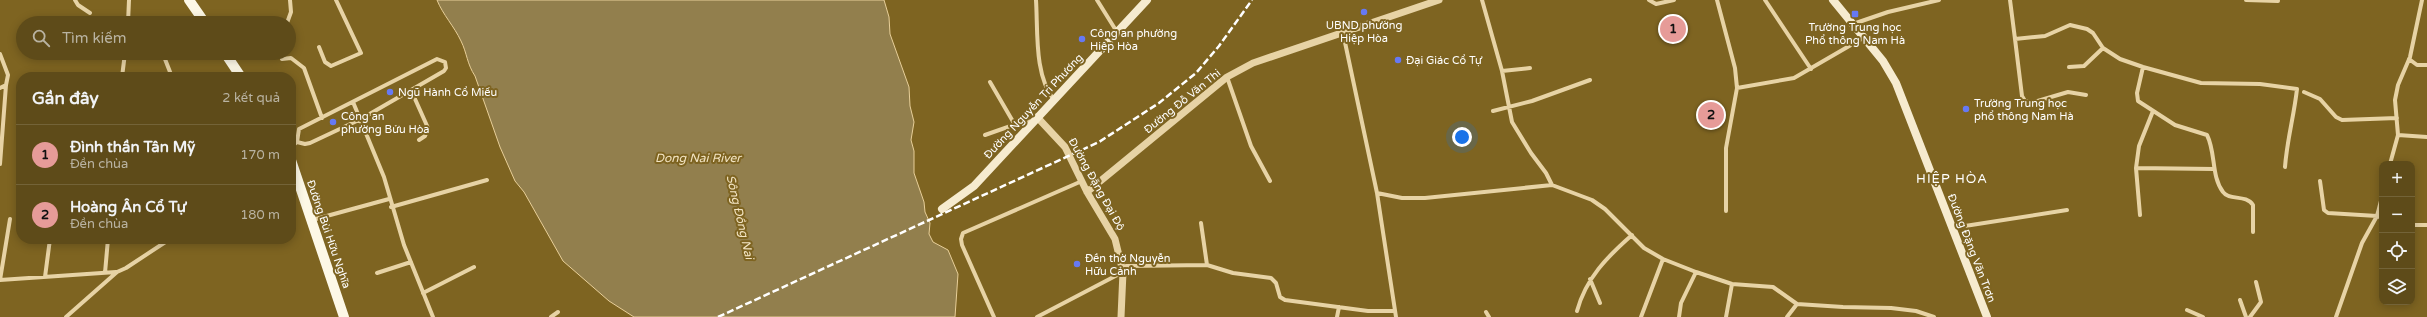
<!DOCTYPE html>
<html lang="vi">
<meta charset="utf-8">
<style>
body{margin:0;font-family:"Varela Round",sans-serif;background:#645222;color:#f1f3f6}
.controls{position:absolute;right:12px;bottom:12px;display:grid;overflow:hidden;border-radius:8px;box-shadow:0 2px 10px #0003}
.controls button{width:36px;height:36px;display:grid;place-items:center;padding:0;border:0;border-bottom:1px solid #736338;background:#5e4b19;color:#f1f3f6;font:20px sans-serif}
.you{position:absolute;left:1462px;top:137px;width:14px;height:14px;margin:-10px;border:3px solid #fff;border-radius:50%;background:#1a73e8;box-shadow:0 0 0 6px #1a73e833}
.badge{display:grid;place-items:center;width:26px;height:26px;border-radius:50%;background:#e69b98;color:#111;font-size:13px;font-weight:700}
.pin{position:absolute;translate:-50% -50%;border:2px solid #fff;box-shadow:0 1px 4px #0006}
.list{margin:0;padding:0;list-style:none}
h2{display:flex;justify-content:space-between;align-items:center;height:52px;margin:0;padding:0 16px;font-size:17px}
h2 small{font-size:13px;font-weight:400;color:#b9b3a2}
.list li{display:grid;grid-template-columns:26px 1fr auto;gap:12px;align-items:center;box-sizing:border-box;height:60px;padding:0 16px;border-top:1px solid #736338}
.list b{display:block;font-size:15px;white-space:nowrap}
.list p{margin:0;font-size:13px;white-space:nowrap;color:#b9b3a2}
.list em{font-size:13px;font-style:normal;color:#b9b3a2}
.icon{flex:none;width:22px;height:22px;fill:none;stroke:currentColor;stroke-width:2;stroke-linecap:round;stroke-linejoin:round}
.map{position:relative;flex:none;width:2427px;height:317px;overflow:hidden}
.search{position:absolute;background:#5e4b19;box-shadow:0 2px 10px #0003;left:16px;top:16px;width:280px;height:44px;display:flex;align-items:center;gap:10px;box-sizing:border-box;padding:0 14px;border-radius:22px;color:#b9b3a2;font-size:15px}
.panel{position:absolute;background:#5e4b19;box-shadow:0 2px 10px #0003;left:16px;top:72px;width:280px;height:172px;border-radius:16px}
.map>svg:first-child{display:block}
</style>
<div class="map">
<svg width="2427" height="317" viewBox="0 0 2427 317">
<rect width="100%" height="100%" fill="#7e6421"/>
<path fill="#927f4d" stroke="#e8cf99" d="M437 0H884L889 17 890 34 909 87 910 106 914 122 911 140 914 151V173L924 202 925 212 930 223 929 234 933 242 948 250 958 274 955 317H634L609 301 563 261 524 192 515 181 500 147 475 76C467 64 467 53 461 41 454 26 443 15 437 0Z"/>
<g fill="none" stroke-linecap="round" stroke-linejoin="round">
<path stroke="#e7d3a5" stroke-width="4" d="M75 0 78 5 90 13
M1036 0C1038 31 1034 75 1054 100
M1097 0 1117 32
M1482 0 1502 71 1512 122 1531 153 1546 173 1552 185
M1649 0 1656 4 1674 0
M1717 0 1735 68 1737 88 1726 148V211
M1765 0 1811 69
M2010 0 2015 39 2045 36 2070 25 2087 29 2093 33 2103 48 2120 59 2143 67 2201 83 2260 84 2297 89C2294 116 2287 140 2285 167
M2246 0 2278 1
M128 23 129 0
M287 23 291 12 290 0
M1853 24 1888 12 1939 0
M1343 33 1377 193 1396 317
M2015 39 2022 96 2025 101 2031 103 2068 92 2086 95
M319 47 325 62 331 66 361 53 336 0
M280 53 282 59 291 58 304 68 322 118
M0 54 8 75 6 85 0 88
M163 54 172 77
M2409 59 2417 65H2427
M2069 67 2084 66 2103 48
M2143 67 2137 93 2138 101 2175 125 2207 135C2216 153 2211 176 2223 192 2229 201 2246 194 2253 205V232
M1502 71 1530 68
M122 77 125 53
M1227 77 1251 146 1270 181
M990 82 1015 125
M1737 88 1794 78 1863 38
M411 90 428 128 425 136 419 140
M2304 92 2320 99 2336 117 2342 120 2397 118
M353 102 384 177 404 245 433 317
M1493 111 1532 101 1590 80
M985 135 1025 121 1033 122
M2398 135 2427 137
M291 147 297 142 305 144 310 143 361 119 444 71 446 68 445 62 437 59 299 129 297 142
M0 164 6 85
M2390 164 2398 135 2395 100 2398 85 2410 57 2422 0
M2136 168 2214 169
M2320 181 2324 210 2328 213 2377 216 2382 218
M1377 193 1402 198H1425L1552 185 1592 200 1605 209 1644 248 1663 259 1696 272 1732 284 1773 287 1797 304 1843 307 1891 308 1916 311 1934 317
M391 207 487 180
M2140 215 2136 168 2139 146 2153 111
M312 220 389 199
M1201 223 1207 265
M2412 225H2427
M1952 228 2067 210
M1126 266 1207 265 1233 273 1271 278 1276 283 1280 297 1285 300 1368 311H1395
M105 273 108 239
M377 273 411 262
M45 277 50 239
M1590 279 1600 303
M0 280 116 272
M0 280 10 219
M423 293 474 267
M2240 300 2246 317
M2187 310 2203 317
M1577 311C1586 278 1607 257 1632 235
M1486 312 1489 317
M66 317 117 272 126 268 170 239
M551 317 558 312
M994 317 962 245 961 239 963 233 1082 181
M1037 317 1123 272
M1337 317 1339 307
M1641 317 1663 259
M1679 317 1681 303 1696 272
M1726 317 1732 284
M1787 317 1797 304
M2250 317 2261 302 2256 282
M2336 317 2362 243 2377 216 2382 197"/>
<path stroke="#e7d3a5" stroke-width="7" d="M1037 117 1065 147 1087 192 1115 239 1123 272 1121 317
M1087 192 1227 77 1253 63 1439 0"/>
<path stroke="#f6ebcf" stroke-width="8" d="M1833 0 1883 61 1896 83 1987 317
M942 209 974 186 1147 0"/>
<path stroke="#fdf8e6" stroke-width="10" d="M189 0 205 23
M225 53 241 77
M291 160 344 317"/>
<path stroke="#fff" stroke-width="2.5" stroke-dasharray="7 3" stroke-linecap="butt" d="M718 317 1099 142 1159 103 1196 73 1219 46 1252 0"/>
</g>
<g fill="#6679f4" stroke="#7e6421" stroke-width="1.5">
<circle cx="1364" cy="12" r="4"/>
<rect x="1851" y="10" width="8" height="8" rx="2"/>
<circle cx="1082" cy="39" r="4"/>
<circle cx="1398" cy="60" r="4"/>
<circle cx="390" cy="92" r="4"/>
<circle cx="1966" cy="109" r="4"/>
<circle cx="333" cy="122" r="4"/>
<circle cx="1077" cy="264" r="4"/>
</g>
<g text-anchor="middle" stroke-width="4" stroke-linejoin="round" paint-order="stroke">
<g font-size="11" fill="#fff" stroke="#7e6421" text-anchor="start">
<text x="1364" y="29" text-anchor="middle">UBND phường<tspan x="1364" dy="13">Hiệp Hòa</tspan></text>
<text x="1855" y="31" text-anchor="middle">Trường Trung học<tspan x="1855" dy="13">Phổ thông Nam Hà</tspan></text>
<text x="1090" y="37">Công an phường<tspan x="1090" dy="13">Hiệp Hòa</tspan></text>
<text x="1406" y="64">Đại Giác Cổ Tự</text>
<text x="398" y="96">Ngũ Hành Cổ Miếu</text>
<text x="1974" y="107">Trường Trung học<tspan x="1974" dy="13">phổ thông Nam Hà</tspan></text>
<text x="341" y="120">Công an<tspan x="341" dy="13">phường Bửu Hòa</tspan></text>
<text x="1085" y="262">Đền thờ Nguyễn<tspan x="1085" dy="13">Hữu Cảnh</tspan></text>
</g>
<g font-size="11" fill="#fff" stroke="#7e6421">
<text transform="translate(1182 101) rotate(-39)" y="4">Đường Đỗ Văn Thi</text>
<text transform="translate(1033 106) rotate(-47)" y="4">Đường Nguyễn Tri Phương</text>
<text transform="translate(1097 184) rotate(61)" y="4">Đường Đặng Đại Độ</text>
<text transform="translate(329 234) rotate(71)" y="4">Đường Bùi Hữu Nghĩa</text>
<text transform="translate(1972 248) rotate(69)" y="4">Đường Đặng Văn Trơn</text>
</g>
<g font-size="12" font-style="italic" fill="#f3e5c4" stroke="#7e6421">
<text x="698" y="162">Dong Nai River</text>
<text transform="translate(740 217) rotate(77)" y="4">Sông Đồng Nai</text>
</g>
<g font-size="13" letter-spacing="1" fill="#fff" stroke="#7e6421">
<text x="1952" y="183">HIỆP HÒA</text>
</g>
</g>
</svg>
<div class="controls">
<button>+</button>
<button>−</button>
<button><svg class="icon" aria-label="locate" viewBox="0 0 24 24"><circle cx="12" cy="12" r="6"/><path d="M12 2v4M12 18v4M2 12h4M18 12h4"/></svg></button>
<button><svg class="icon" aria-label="layers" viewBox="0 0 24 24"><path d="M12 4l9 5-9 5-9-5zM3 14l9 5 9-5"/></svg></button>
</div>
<div class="you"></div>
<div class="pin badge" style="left:1673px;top:29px">1</div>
<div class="pin badge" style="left:1711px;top:115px">2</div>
<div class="search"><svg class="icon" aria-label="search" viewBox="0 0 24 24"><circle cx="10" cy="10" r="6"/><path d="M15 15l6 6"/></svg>Tìm kiếm</div>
<section class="panel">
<h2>Gần đây<small>2 kết quả</small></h2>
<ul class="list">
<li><span class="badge">1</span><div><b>Đình thần Tân Mỹ</b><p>Đền chùa</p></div><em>170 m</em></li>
<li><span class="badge">2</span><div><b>Hoàng Ân Cổ Tự</b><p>Đền chùa</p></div><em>180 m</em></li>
</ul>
</section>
</div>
